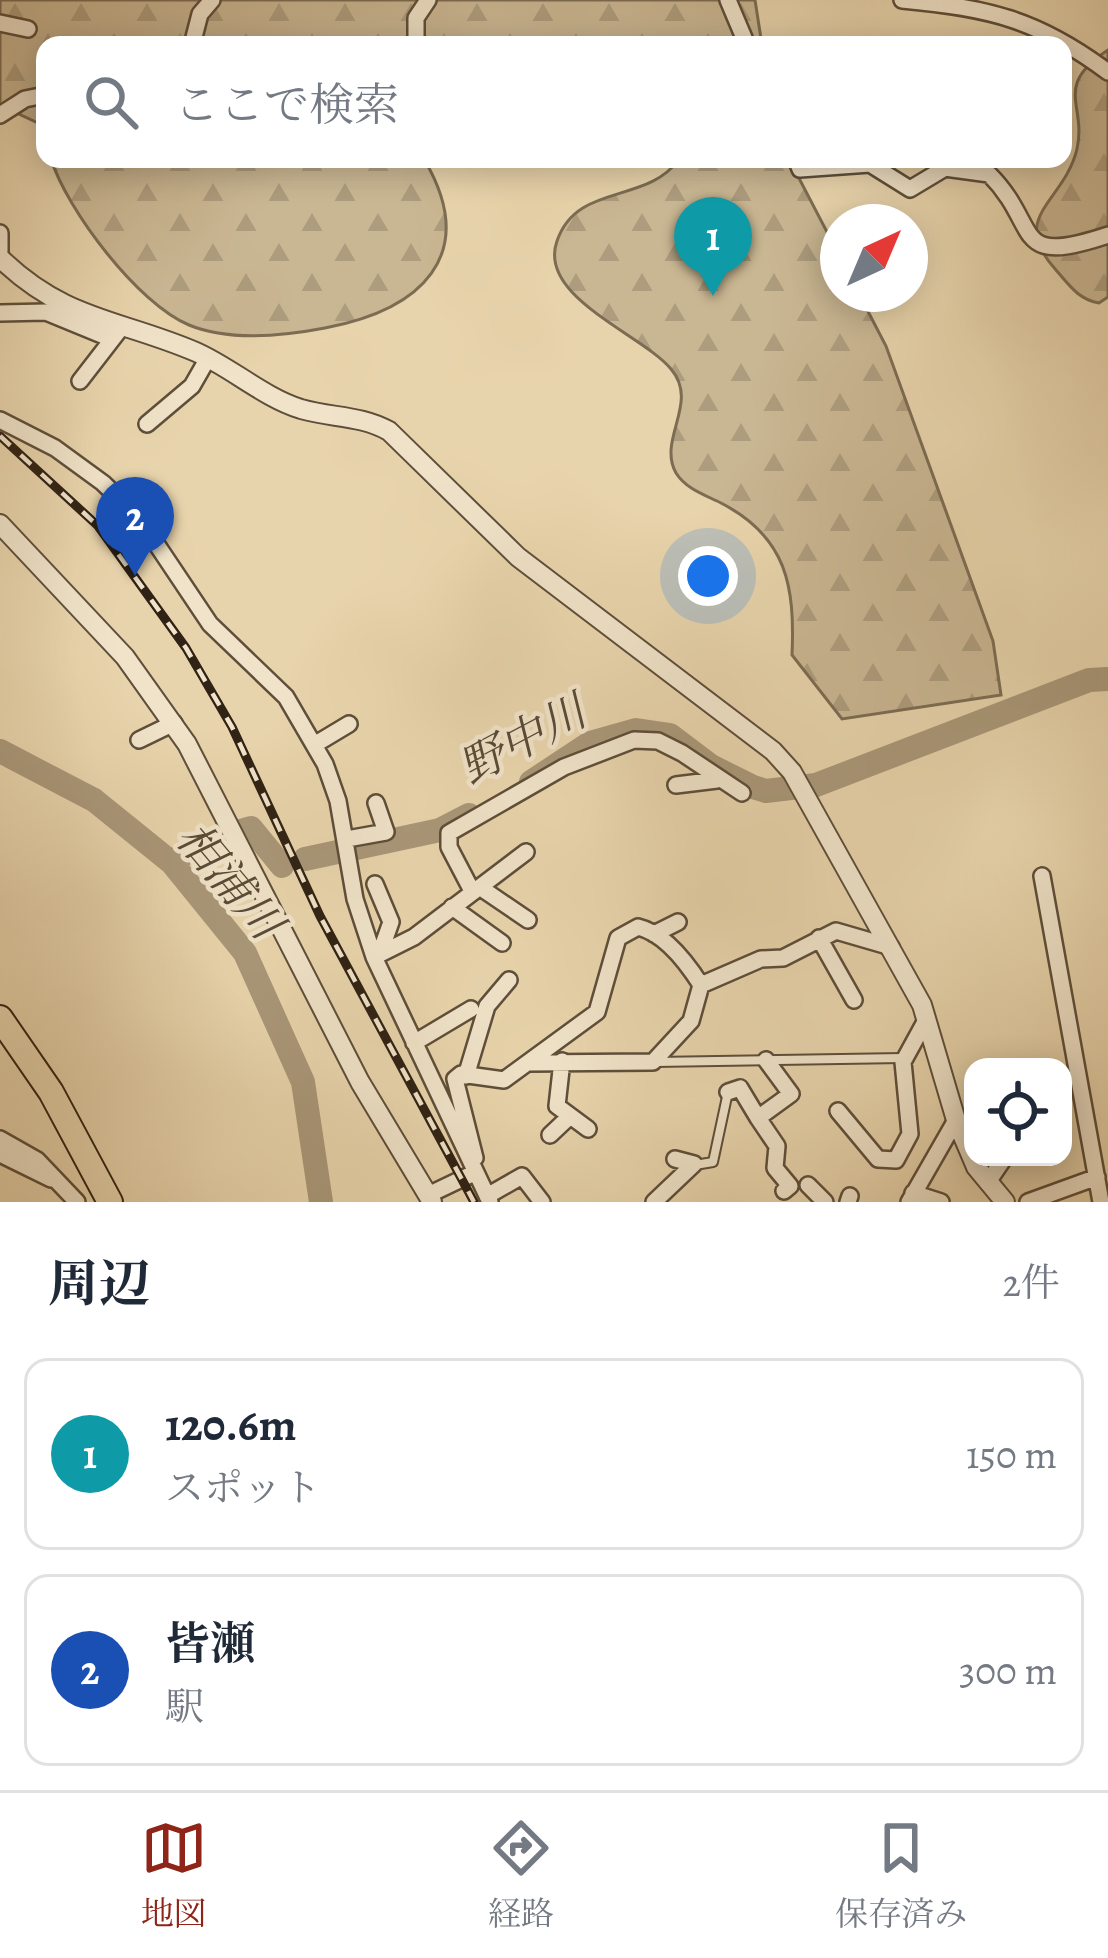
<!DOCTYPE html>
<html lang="ja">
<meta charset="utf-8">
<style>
body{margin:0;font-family:Alegreya,"Noto Serif JP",serif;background:#f2f2f3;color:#1f2937}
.controls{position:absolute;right:36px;bottom:36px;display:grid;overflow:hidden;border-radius:24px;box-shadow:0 6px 30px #0003}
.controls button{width:108px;height:108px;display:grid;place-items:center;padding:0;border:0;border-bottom:3px solid #e0e1e3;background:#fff;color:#1f2937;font:60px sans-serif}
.compass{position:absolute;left:820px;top:204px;width:108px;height:108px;border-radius:50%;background:#fff;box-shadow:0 6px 30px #0003;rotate:44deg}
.you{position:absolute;left:708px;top:576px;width:42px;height:42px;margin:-30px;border:9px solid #fff;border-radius:50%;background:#1a73e8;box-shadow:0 0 0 18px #1a73e833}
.badge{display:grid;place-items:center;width:78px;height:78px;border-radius:50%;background:#8f2418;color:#fff;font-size:39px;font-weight:700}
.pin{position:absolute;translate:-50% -99px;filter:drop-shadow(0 3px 6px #0008)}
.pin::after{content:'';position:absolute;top:63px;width:42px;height:36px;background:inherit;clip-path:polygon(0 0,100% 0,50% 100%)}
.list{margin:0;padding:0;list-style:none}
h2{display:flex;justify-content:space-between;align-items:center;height:156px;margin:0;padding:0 48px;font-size:51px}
h2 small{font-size:39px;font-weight:400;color:#747a83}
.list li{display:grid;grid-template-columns:78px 1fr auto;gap:36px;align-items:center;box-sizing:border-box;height:192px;margin:0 24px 24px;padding:0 24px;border:3px solid #e0e1e3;border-radius:24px}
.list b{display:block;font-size:45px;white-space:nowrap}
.list p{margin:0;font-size:39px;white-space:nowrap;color:#747a83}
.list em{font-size:39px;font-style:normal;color:#747a83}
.icon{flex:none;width:66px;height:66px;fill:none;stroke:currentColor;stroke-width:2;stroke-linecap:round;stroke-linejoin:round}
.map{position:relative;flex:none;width:1108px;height:1202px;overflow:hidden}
.search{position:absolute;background:#fff;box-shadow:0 6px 30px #0003;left:36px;right:36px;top:36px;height:132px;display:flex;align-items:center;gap:30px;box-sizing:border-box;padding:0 42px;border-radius:24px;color:#747a83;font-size:45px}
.sheet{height:588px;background:#fff}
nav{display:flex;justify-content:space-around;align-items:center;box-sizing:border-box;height:168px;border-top:3px solid #e0e1e3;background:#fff;font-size:33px;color:#747a83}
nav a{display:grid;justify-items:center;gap:6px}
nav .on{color:#8f2418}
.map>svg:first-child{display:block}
</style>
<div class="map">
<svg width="1108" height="1202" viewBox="0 0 1108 1202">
<defs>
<pattern id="forest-firs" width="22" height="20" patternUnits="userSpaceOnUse" patternTransform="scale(3)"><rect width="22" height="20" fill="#c9b692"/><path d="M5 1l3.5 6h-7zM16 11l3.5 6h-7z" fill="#ad9c7d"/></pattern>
</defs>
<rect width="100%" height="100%" fill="#e8d4ac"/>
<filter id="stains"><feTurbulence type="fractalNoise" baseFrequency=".00167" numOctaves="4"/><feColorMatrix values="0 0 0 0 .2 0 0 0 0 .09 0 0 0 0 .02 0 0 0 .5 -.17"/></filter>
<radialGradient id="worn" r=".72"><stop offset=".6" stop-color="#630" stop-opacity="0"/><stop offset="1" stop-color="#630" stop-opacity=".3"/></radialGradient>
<path fill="url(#forest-firs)" stroke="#7c6c53" stroke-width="3" d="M0 0H755L762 45H45V139L40 124 0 105Z
M1108 50V297L1099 303C1079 300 1069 285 1056 270 1007 216 1064 203 1077 149 1087 104 1052 87 1108 50Z
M51 159H424C481 256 420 310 325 328 283 336 230 342 189 325 138 304 67 210 51 159Z
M679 159H789L838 253V294H859L886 346 993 641 1001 695 842 719 792 655C795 586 787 537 721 503 705 495 686 489 676 473 657 439 700 403 671 369 642 334 537 297 557 241 577 182 647 205 679 159Z"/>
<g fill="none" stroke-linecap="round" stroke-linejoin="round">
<path stroke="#a99778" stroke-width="24" d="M0 751 94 800 172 863 245 953 303 1082 321 1202
M531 782 590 743 636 730 670 735 711 766 753 787 766 791 816 785 1089 680 1108 679
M305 859 440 830 469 815
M172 863 199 843 251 828 282 866"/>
<defs>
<path id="service" d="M655 1062 903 1058
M695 1165 713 1162 728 1092"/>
<path id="minor" d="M728 0 747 45
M902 0C989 8 1037 19 1108 72
M0 23 28 29
M192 45 200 14 212 0
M416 45V18L428 0
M0 115 25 99 45 95
M796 159 800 169 870 164 910 189 945 168 989 174C1042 227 1009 268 1108 235
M0 233V251
M0 313 46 312 102 335 109 324
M80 381 121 328
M0 420 55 448 103 483 139 518 210 624 286 697 325 764 338 801 355 899 374 957 490 1202
M147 424 192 386 208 358
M139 740 174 723
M314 745 349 724
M676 785 717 780
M347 839 386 832 376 803
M1042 876 1101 1202
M375 884 391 922 380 953
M481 888 528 920
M471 889 449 847V833L564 767 634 740 658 741 682 753 742 793
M452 907 502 943
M654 934 678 922
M819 938 854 1000
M374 957 414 937 526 852
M701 985 761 959 783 958 836 931 891 947
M414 1043 471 1009
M562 1061 557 1106 588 1129
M466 1076 487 1006 509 980
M728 1092 740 1088 758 1118 791 1094 766 1060
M838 1111 878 1159 896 1160 910 1134 903 1062 926 1020
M758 1118 777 1146 775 1168 790 1186 784 1191
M550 1135 568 1118
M0 1139 37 1160 77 1202
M0 1154 51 1179
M475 1158 455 1079 461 1074 504 1080 597 1012 618 938 638 927C664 933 687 963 701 985L691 1021 653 1062 528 1063
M988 1182 1005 1157
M808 1185 825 1202
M913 1193 941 1202
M428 1195 474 1173
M487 1196 522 1176 542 1202
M654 1202 694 1164 675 1159
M848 1202 850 1196
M909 1202 956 1120
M1028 1202 1097 1177"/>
<path id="tertiary" d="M0 258C65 321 119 319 196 352 232 368 263 397 301 409 332 418 360 415 389 431L518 557 773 751 792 772 922 1005 956 1120 976 1167 1005 1202
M0 524 125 657 187 744 360 1082 432 1202"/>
<path id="trunk" d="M0 1018 51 1092 110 1202"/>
</defs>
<use href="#service" stroke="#5e4e3a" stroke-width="12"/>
<use href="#minor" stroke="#5e4e3a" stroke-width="20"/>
<use href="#tertiary" stroke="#5e4e3a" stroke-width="22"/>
<use href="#trunk" stroke="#302214" stroke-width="28"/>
<use href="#service" stroke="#f0e3c9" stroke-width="8"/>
<use href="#minor" stroke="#f0e3c9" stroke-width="15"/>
<use href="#tertiary" stroke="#f0e3c9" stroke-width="18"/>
<use href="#trunk" stroke="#e8d4ac" stroke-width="24"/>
<defs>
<path id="rail" d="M0 436 98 526 186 648 232 727 320 916 474 1202"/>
</defs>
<use href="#rail" stroke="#302214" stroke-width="9"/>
<use href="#rail" stroke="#f0e3c9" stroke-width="4.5" stroke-dasharray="14" stroke-linecap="butt"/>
</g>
<g text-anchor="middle" stroke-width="9" stroke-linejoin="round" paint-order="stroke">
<g font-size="45" font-style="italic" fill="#5a4b37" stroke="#f0e3c9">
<text transform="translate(522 739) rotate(-28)" y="16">野中川</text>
<text transform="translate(230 880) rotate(50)" y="16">相浦川</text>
</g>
</g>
<rect width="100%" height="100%" filter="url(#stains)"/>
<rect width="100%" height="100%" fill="url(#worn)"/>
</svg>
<div class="controls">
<button><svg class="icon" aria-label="locate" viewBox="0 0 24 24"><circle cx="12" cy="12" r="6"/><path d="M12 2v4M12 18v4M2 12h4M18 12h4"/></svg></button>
</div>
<svg class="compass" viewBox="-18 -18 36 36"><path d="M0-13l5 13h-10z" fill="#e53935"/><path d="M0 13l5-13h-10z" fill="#747a83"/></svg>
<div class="you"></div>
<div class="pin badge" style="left:713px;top:296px;background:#0f9aa8">1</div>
<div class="pin badge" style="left:135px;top:576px;background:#1a4fb4">2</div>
<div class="search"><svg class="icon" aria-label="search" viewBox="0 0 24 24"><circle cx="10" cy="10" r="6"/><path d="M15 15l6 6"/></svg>ここで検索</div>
</div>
<section class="sheet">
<h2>周辺<small>2件</small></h2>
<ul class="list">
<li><span class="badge" style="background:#0f9aa8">1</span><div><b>120.6m</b><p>スポット</p></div><em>150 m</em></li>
<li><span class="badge" style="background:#1a4fb4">2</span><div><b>皆瀬</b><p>駅</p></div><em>300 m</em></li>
</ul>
</section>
<nav>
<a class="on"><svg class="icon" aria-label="map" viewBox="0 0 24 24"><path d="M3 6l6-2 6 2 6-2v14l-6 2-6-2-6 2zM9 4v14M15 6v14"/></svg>地図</a>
<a><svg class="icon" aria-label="directions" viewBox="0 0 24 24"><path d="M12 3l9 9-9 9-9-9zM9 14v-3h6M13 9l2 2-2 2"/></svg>経路</a>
<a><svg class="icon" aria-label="saved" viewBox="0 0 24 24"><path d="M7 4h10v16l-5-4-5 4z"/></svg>保存済み</a>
</nav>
